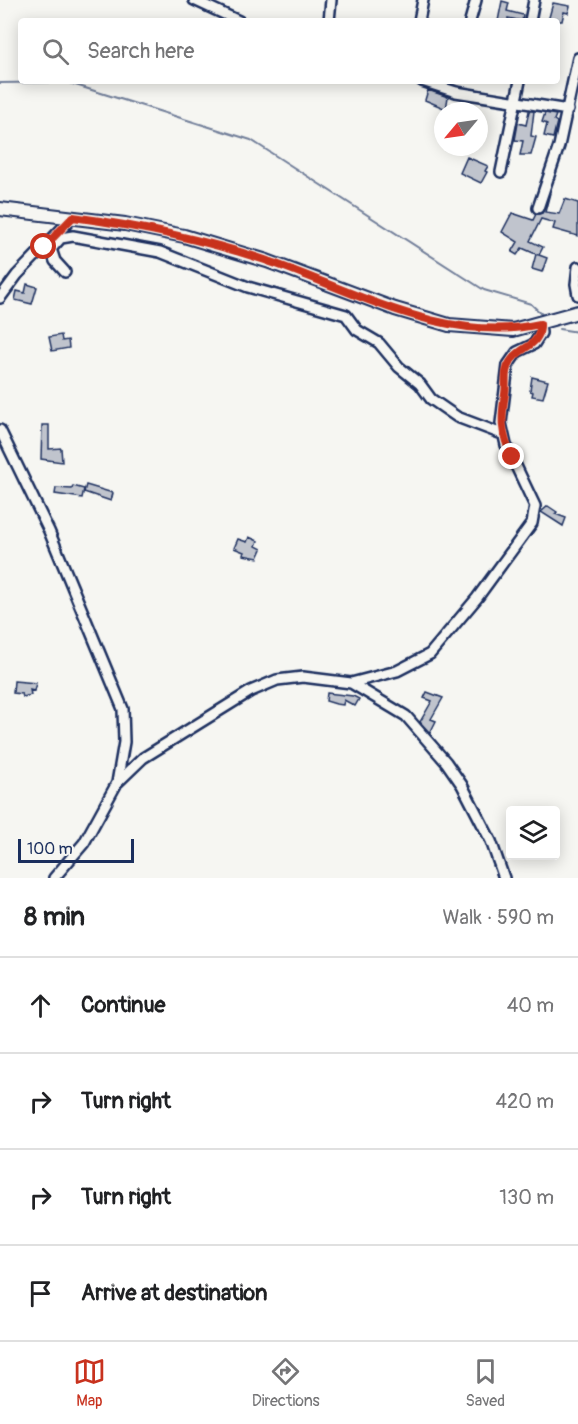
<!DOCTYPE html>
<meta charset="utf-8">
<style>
body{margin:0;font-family:Pangolin,sans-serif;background:#f2f2f2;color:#202124}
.controls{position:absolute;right:18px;bottom:18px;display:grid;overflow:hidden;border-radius:6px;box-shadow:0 3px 15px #0003}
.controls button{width:54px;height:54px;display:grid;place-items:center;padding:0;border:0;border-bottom:2px solid #e0e0e0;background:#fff;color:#202124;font:30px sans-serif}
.compass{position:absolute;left:434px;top:102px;width:54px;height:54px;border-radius:50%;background:#fff;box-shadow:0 3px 15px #0003;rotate:241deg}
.scale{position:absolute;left:18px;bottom:15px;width:116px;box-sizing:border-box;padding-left:6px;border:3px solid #1b2f5e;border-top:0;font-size:16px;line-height:21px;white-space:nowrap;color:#1b2f5e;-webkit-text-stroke:4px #f6f6f2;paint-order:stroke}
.stop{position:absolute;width:18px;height:18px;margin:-14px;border:4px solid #c8321e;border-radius:50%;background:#fff}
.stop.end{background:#c8321e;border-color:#fff;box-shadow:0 2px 6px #0008}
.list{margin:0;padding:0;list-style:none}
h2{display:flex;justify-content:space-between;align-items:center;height:78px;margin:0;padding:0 24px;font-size:26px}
h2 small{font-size:20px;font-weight:400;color:#757577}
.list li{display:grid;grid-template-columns:39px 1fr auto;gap:18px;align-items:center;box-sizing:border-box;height:96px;padding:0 24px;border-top:2px solid #e0e0e0}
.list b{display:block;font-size:22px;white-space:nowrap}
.list em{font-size:20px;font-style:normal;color:#757577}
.icon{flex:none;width:33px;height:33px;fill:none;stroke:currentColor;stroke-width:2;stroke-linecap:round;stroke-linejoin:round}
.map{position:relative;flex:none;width:578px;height:878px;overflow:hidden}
.search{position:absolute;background:#fff;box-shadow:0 3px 15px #0003;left:18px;right:18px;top:18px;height:66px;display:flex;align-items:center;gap:15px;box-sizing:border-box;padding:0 21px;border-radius:6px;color:#757577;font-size:22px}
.sheet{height:462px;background:#fff}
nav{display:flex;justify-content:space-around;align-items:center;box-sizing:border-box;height:84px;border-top:2px solid #e0e0e0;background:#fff;font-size:16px;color:#757577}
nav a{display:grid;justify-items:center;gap:3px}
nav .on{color:#c8321e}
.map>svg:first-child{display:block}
</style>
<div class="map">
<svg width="578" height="878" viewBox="0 0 578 878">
<rect width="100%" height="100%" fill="#f6f6f2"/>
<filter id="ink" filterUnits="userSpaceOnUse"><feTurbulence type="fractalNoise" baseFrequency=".0167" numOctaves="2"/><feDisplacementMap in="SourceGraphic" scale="12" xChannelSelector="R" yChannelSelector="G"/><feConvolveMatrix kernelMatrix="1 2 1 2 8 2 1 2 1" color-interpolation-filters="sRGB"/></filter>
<g filter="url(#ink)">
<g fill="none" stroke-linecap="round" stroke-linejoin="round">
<path stroke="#717e99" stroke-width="2" d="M0 83 66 82 251 140 484 290 531 304 545 317
M559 329 578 332"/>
</g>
<path fill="#c0c4cd" stroke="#1b2f5e" stroke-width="1.5" d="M502 1 509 3 507 11 523 15 522 21 508 18V21H498Z
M553 3 570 6 568 13 564 12 562 21H548Z
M428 90 448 97 446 109 425 100Z
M529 111H534L531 136 536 137 531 155H520L523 141 515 140 518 123 526 125Z
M545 113 556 115 554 120 557 122 553 138 544 136 547 124 542 122Z
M467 157 488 166 485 171 487 172 481 183 460 173Z
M550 193 545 212 559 214 565 199 578 203V236L553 229 555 223 541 219 530 241 543 247 539 255 547 258 542 272 532 269 536 254 538 255 522 248 517 255 512 252 518 242 502 232 512 213 533 220 536 214 542 213Z
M27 284 37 287 32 304 15 300 17 291 25 293Z
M61 335 62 341 68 340 69 348 52 351 49 337Z
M532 377 548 381 543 398 532 396 533 392 530 391Z
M42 425H49V449L61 448 62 462 41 459Z
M86 485 113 493 111 501 84 492Z
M73 486 84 489 82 498 55 494 56 488 72 489Z
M548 506 557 512 555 514 566 518 563 526 541 512Z
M249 537 258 541 256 546 262 549 258 558 243 555 244 552 234 548 238 539 247 542Z
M14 681 36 683 34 691 30 690 31 695 23 697 22 694 13 693Z
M427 692 443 698 431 719 436 721 430 733 420 722 432 701 424 698Z
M327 693 353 696 359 699 355 706 344 700 343 705 336 704 326 701Z"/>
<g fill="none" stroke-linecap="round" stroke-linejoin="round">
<defs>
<path id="minor" d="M194 0 239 21
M329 21 331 0
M419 21 423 0
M470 21 476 0
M530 21 534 0
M422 81 456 92 568 110
M501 172 520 81
M538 208 559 146 578 58
M578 267 576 284 578 295
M65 272 55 261 51 249 61 238 73 236 160 252 248 287 346 315 357 330 379 343 399 367 420 384 431 399 457 417 502 434
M0 298 17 275 73 217
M0 430 49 531 123 709 124 742 117 783
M351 683 397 671 430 654 477 598 532 523 535 506 506 445 501 423 508 365 517 352 534 344 541 333 540 324
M54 878 84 843 117 783 143 758 251 691 277 680 303 677 351 683 406 716 446 762 462 785 491 841 504 878"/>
<path id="major" d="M0 209 125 224 184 236 267 261 395 309 449 325 513 330 578 312"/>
</defs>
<use href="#minor" stroke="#1b2f5e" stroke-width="14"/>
<use href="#major" stroke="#1b2f5e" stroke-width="16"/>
<use href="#minor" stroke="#f6f6f2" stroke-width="9"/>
<use href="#major" stroke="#f6f6f2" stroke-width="12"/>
</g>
</g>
<g fill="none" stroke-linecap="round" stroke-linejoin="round" filter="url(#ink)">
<path stroke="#c8321e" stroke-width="8" d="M44 247 73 217C139 226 202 239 265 260 353 290 445 345 540 324 541 347 520 346 510 362 503 372 507 383 505 394 501 418 501 434 512 457"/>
</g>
</svg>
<div class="controls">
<button><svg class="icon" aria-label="layers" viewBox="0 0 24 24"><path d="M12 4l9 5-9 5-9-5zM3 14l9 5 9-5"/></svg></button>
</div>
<svg class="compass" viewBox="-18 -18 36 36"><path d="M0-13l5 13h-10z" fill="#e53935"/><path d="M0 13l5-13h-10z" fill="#757577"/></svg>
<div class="scale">100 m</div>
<div class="stop" style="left:44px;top:247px"></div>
<div class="stop end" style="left:512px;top:457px"></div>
<div class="search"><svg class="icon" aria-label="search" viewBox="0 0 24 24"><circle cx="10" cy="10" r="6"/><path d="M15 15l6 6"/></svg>Search here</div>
</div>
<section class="sheet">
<h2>8 min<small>Walk · 590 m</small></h2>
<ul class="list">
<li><svg class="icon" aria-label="ahead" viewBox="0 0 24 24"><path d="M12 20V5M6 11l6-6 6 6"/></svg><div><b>Continue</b></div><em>40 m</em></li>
<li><svg class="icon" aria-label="right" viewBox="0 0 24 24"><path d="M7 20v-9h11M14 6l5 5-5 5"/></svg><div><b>Turn right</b></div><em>420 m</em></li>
<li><svg class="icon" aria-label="right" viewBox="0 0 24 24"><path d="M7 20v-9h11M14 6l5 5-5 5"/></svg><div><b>Turn right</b></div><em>130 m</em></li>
<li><svg class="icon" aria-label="arrive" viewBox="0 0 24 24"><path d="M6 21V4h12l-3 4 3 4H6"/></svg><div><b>Arrive at destination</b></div></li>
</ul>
</section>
<nav>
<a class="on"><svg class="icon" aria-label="map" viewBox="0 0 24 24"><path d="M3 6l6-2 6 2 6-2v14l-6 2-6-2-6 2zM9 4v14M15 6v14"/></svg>Map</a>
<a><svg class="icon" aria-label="directions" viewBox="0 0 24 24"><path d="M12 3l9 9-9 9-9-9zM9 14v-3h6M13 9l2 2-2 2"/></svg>Directions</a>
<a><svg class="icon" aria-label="saved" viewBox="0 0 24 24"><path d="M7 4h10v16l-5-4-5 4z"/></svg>Saved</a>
</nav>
